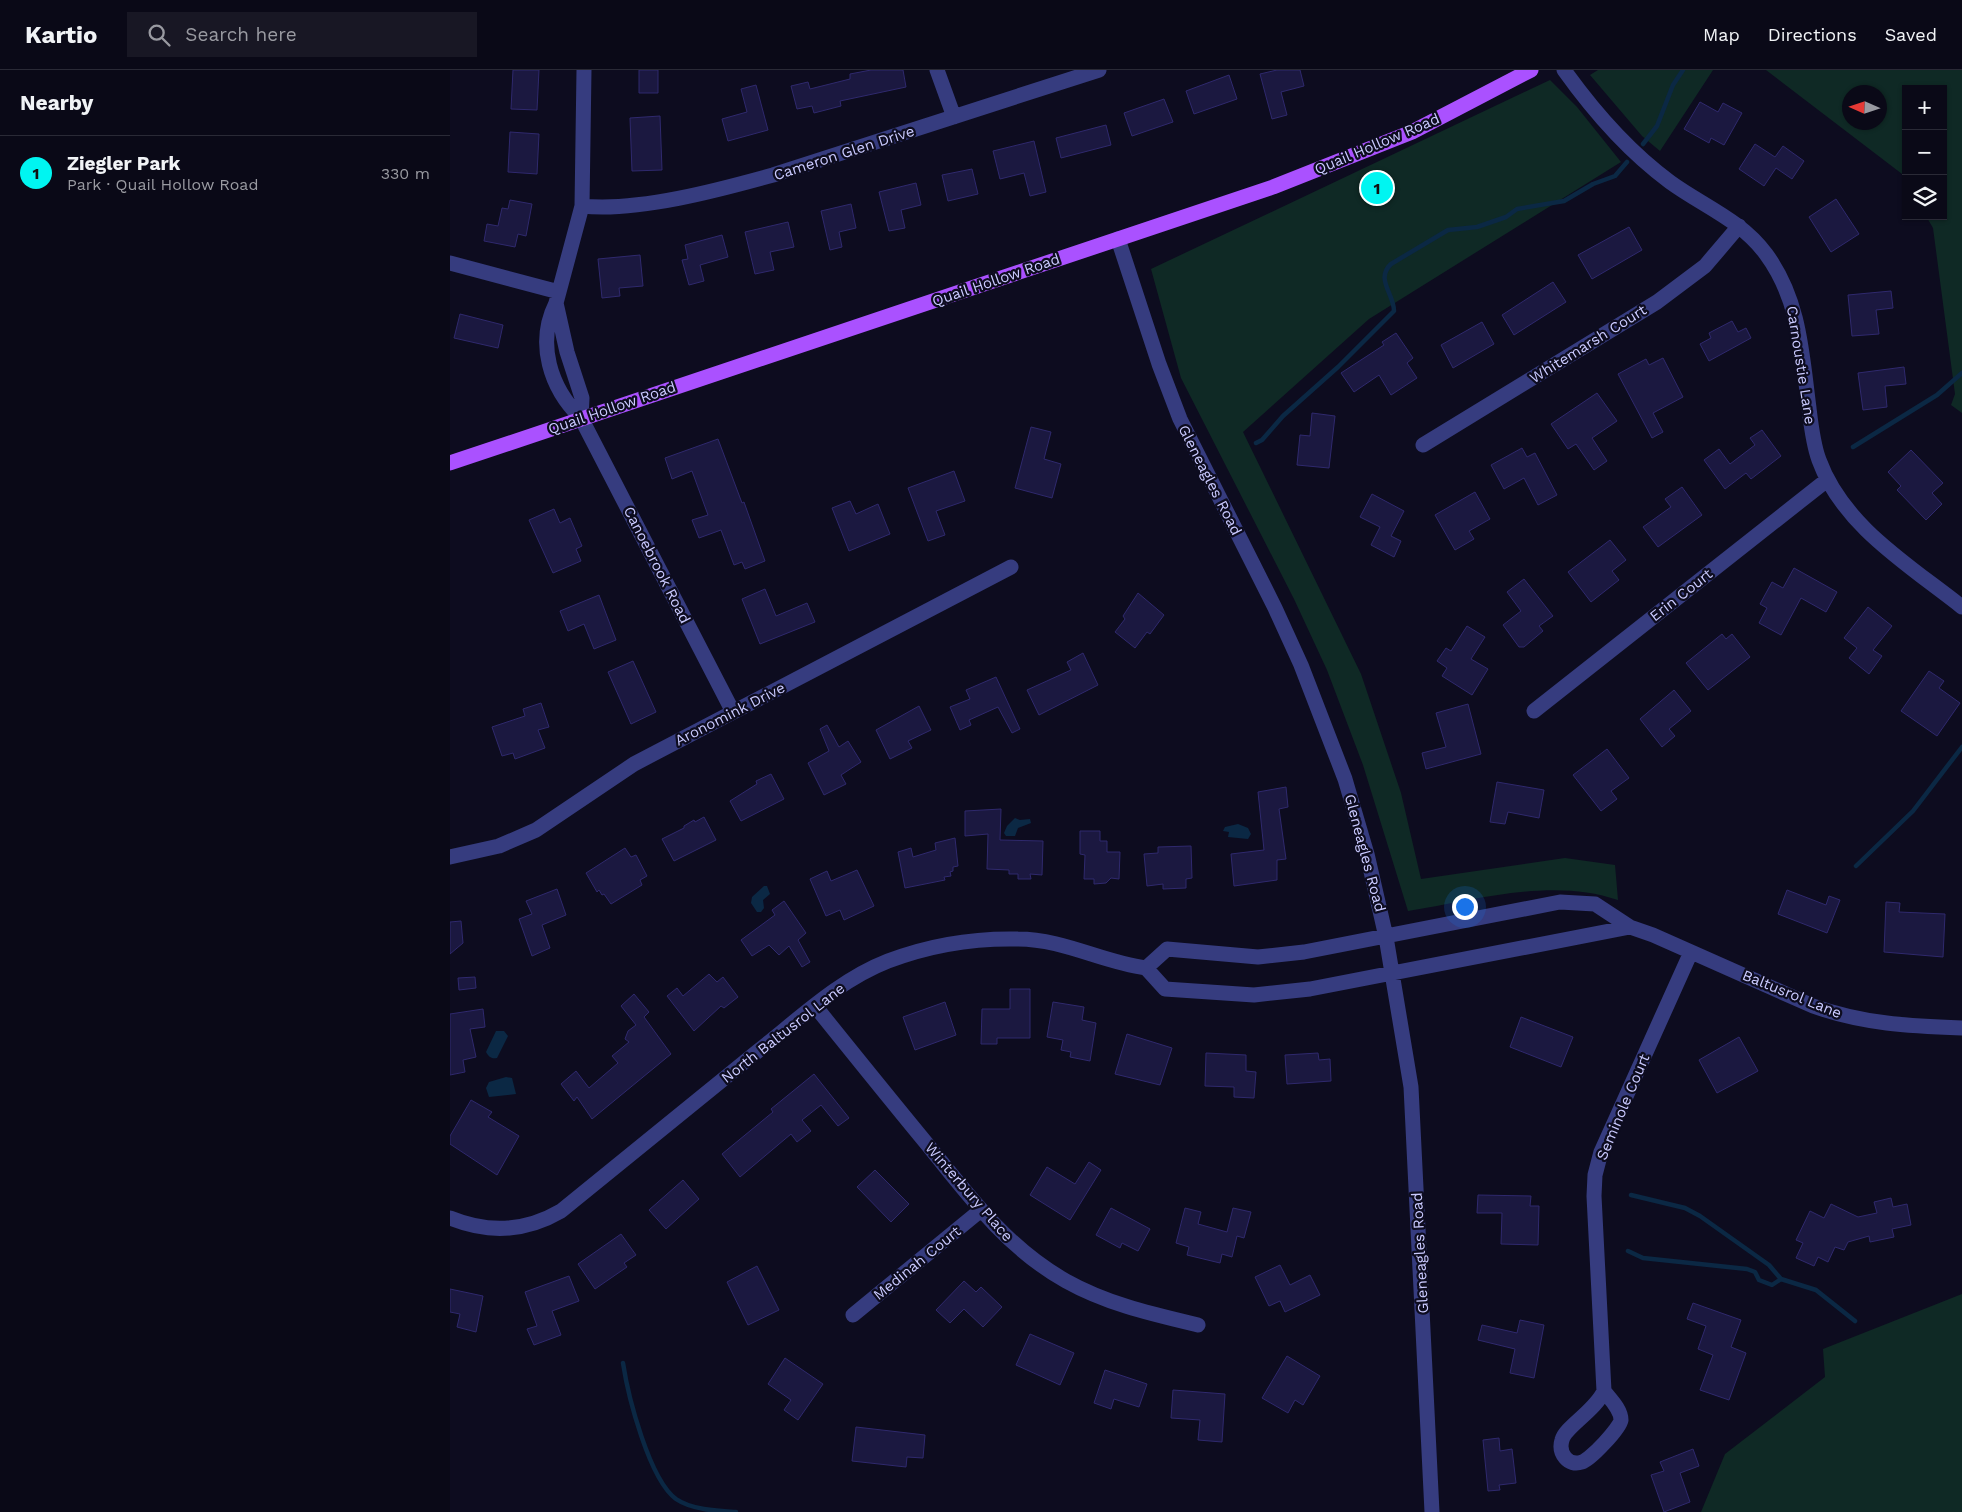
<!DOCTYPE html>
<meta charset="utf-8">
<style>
body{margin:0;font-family:"Work Sans",sans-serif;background:#181724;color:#f1f3f6}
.controls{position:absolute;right:15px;top:15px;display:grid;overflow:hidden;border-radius:0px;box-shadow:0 1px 4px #0004}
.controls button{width:45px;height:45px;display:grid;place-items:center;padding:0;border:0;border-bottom:1px solid #2a2a36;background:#0a0917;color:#f1f3f6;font:25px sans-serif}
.compass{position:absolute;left:1392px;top:15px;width:45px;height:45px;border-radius:50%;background:#0a0917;box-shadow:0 1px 4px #0004;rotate:273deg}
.you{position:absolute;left:1014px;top:836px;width:18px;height:18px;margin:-12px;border:4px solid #fff;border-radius:50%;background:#1a73e8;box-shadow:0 0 0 8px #1a73e833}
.badge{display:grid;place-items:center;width:32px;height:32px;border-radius:50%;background:#00f5f1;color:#111;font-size:16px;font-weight:700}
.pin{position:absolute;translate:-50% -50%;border:2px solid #fff;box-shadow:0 1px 5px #0006}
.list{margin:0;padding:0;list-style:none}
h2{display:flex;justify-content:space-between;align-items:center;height:65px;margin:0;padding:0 20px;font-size:21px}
h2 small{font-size:16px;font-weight:400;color:#999aa1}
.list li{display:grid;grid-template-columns:32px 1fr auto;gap:15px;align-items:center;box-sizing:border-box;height:75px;padding:0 20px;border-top:1px solid #2a2a36}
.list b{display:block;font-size:19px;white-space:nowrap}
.list p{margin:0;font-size:16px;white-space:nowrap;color:#999aa1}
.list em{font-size:16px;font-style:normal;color:#999aa1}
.icon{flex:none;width:28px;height:28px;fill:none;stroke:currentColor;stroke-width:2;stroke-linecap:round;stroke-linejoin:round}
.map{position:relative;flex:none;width:1512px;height:1442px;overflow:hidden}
header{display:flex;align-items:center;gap:30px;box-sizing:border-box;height:70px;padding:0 25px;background:#0a0917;border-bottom:1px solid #2a2a36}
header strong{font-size:24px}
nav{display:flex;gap:28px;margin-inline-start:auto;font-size:18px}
.search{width:350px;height:45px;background:#181724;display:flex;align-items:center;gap:12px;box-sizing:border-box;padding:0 18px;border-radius:0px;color:#999aa1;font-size:19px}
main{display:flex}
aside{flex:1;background:#0a0917}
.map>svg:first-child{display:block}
</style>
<header>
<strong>Kartio</strong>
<div class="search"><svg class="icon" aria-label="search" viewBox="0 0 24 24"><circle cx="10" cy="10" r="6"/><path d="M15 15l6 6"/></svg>Search here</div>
<nav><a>Map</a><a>Directions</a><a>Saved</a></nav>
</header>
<main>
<aside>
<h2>Nearby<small></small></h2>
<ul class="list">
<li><span class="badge">1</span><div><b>Ziegler Park</b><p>Park · Quail Hollow Road</p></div><em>330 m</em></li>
</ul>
</aside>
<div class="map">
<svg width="1512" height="1442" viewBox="0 0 1512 1442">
<rect width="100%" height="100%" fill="#0d0c1f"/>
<path fill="#0f2925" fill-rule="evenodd" d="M1148 0H1263L1210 81 1192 66 1140 5Z
M1316 0H1512V343L1501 335 1505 324 1483 158 1476 146H1493V19H1456V107ZM1430 22V52H1400V22Z
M1100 10 1127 37 1171 92 919 249 793 362 911 604 951 723 971 809 1115 788 1165 795 1168 830C1102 807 1026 830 958 841L913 695 877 600 844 529 731 308 701 199Z
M1512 1224V1442H1251L1275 1384 1375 1307 1373 1279Z"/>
<path fill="#0b2844" d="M565 748 570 750 580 749 581 753 568 758 565 766H556L554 763 557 756Z
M788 754 798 758 801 764 798 769 778 767 779 762 773 761 775 757Z
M314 816H317L320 824 313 830 314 838 311 842H307L301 833 302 827Z
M46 961H54L58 966 47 988C41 989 39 987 36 982Z
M56 1007 62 1008 66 1024 39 1027 36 1018 39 1012Z"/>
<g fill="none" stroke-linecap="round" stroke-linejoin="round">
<path stroke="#0b2844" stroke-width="4.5" d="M1193 74 1207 56 1223 15 1233 0
M806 373 812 370 833 346 888 297 944 241C944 224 925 209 941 194L998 160 1027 157 1056 147 1067 139 1114 131 1143 114 1165 106 1177 92
M1403 377 1487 325 1512 303
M1406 796 1463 741 1512 677
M1181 1125 1235 1138 1250 1146 1319 1195 1331 1209 1366 1220 1405 1251
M1178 1181 1193 1188 1297 1199 1305 1202 1309 1210 1322 1215 1331 1209
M173 1293C178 1326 199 1409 226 1429 242 1440 268 1441 286 1442"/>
</g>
<path fill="#1b1840" stroke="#2f296d" d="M63 0H89L87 40 61 39Z
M189 0H208V23H189Z
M421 0H453L456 17 390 31 391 36 364 43 362 36 347 39 341 16 358 12 360 19 400 9V4Z
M827 0H850L854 16 831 22 837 45 822 49 810 4Z
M779 5 787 29 744 44 736 21Z
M306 15 318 60 278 71 272 49 297 42 291 19Z
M714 29 723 52 682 66 674 43Z
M1250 32 1268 42 1273 33 1292 43 1274 75 1261 68 1259 73 1234 59Z
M210 46 212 100 182 101 180 48Z
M656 55 661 75 611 88 606 68Z
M60 62 89 64 87 104 58 102Z
M584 71 596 122 580 126 574 103 550 109 543 81Z
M1305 74 1325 87 1333 76 1354 91 1342 109 1326 98 1314 116 1289 99Z
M522 99 528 124 498 131 492 105Z
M466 113 471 135 451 140 455 158 439 161 429 122Z
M1386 129 1409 164 1381 182 1359 147Z
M60 130 82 134 76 166 68 164 65 177 34 171 37 154 48 156 52 138 58 139Z
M401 134 406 158 389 162 392 177 380 180 371 141Z
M338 152 344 177 320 182 324 200 305 204 295 162Z
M1179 157 1192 180 1142 209 1128 185Z
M272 165 278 187 250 195 254 211 239 215 232 190 238 189 235 175Z
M190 185 193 216 169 218 170 226 152 228 148 189Z
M1103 212 1116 232 1064 265 1052 245Z
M1441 221 1443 238 1426 240 1429 264 1402 266 1398 225Z
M10 244 53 255 48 278 4 268Z
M1282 251 1288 262 1296 258 1301 268 1259 291 1250 274 1261 268 1259 263Z
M1032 252 1044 274 1003 298 991 275Z
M946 263 963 288 957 293 967 308 941 325 929 305 904 322 891 303 934 275 932 272Z
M1213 288 1233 327 1203 343 1213 362 1202 368 1168 304 1196 289 1199 295Z
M1454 297 1456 314 1435 316 1437 337 1413 340 1408 303Z
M1147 323 1167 351 1142 368 1157 391 1144 400 1126 374 1118 379 1101 354Z
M862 343 885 346 879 398 847 395 850 365 860 366Z
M581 357 601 362 594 389 611 394 602 428 565 418Z
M1312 360 1331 386 1301 409 1296 403 1275 419 1254 390 1269 379 1280 394 1305 375 1300 368Z
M268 369 292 433 294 432 315 491 295 499 292 492 284 495 271 460 249 468 242 450 258 445 242 401 222 409 215 388Z
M1072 378 1077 387 1085 383 1107 425 1088 435 1074 408 1054 419 1041 395Z
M1461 380 1493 413 1482 423 1492 434 1476 450 1447 420 1451 416 1438 402Z
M504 401 515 431 486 441 495 465 478 471 458 418Z
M1232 417 1252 445 1208 477 1193 457 1221 437 1215 429Z
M1025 422 1040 449 1019 461 1024 469 1005 480 985 445Z
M922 424 954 441 941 466 951 471 944 487 921 475 930 457 910 447Z
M400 431 406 444 428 434 440 464 399 481 382 438Z
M104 439 110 453 120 448 132 476 126 479 131 491 103 503 79 450Z
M1160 470 1176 490 1162 501 1169 510 1141 532 1118 502Z
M1344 498 1387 522 1376 542 1351 528 1331 565 1309 553 1317 538 1310 534 1322 512 1333 518Z
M1074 509 1103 546 1089 556 1093 561 1074 577H1069L1053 555 1071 541 1057 522Z
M315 519 326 546 357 533 365 552 310 574 292 529Z
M688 523 714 545 700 564 697 562 685 578 665 562 675 549 673 546Z
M149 525 166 570 144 579 134 554 118 561 110 541Z
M1418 537 1442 556 1423 580 1432 586 1419 604 1399 588 1407 578 1394 568Z
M1017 556 1035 567 1021 589 1038 599 1022 625 992 606 997 598 987 591 996 578 1001 581Z
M1272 564 1276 569 1282 564 1300 587 1258 620 1236 593Z
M633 583 648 615 589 645 577 620 621 600 617 592Z
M183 591 206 642 181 654 158 602Z
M1479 601 1494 611 1489 618 1510 633 1487 666 1451 641Z
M546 607 570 659 562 663 548 637 519 650 521 655 510 660 500 637 520 629 516 620Z
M1224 620 1241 641 1219 659 1225 666 1212 677 1190 649Z
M91 633 99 657 88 660 95 678 65 689 63 683 52 686 42 657 75 646 73 639Z
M1018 634 1031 684 976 699 972 683 996 677 986 643Z
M469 636 481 660 458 671 462 678 440 689 426 660Z
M377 655 389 677 398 671 411 692 391 705 396 714 374 725 358 693 379 681 370 659Z
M1157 679 1179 708 1161 721 1167 729 1151 741 1123 705Z
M321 704 334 729 291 751 280 731 307 714 306 711Z
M1047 712 1094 720 1089 748 1058 742 1055 754 1040 752Z
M836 717 838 737 829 739 836 789 827 790V810L784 816 781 784 814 780 808 722Z
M551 739 550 770 593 771 592 805 580 804 581 809H568V804H559V800L537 799 538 764 515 766V741Z
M254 747 266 770 224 791 212 769 234 758V756L244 750 245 752Z
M630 761H650V771H657V782H670L669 809 661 808 656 813 644 814V809H634L635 785 630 784Z
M505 768 508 796 503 797V801L500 802 501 806 494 807 495 810 455 818 448 782 461 778 463 787 486 780 485 773Z
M741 776 742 808 736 809V818L713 819V814L697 816 694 784 708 783V777Z
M175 778 181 787 186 785 197 806 190 810 192 815 161 834 154 824 152 825 149 820 147 822 136 803Z
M407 800 424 836 394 850 390 840 376 846 360 809 377 801 381 811Z
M107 819 116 845 92 855 100 878 82 886 69 849 82 844 76 831Z
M1337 820 1376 835 1379 826 1390 830 1377 863 1328 844Z
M334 831 356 863 348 870 360 892 352 897 339 876 329 885 319 875 302 886 291 870 325 845 322 840Z
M1436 832 1450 833 1449 842 1495 844 1493 887 1434 882Z
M11 851 13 873 0 884V852Z
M259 904 267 912 273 907 288 927 274 938 271 936 244 961 217 926 227 918 233 926Z
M25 907 26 918 9 920 8 908Z
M560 919H580V968H547V974H531L532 939H560Z
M184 924 199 942 194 947 221 984 142 1049 127 1027 124 1031 111 1014 126 1001 139 1018 168 993 162 986 179 972 175 969 178 961 186 955 171 936Z
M495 932 506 965 465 980 453 947Z
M603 932 634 937 632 950 646 953 640 991 620 987 621 982 611 980 613 970 597 967Z
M33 939 35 957 20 959 26 987 13 990 15 1002 0 1005V944Z
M1071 947 1123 967 1111 997 1060 977Z
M677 964 722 978 710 1015 665 1004Z
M1289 967 1308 1001 1267 1023 1249 990Z
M756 983 796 985V1001L806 1002 804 1028 784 1027V1017L755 1016Z
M868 983 869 990 880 989 881 1011 837 1014 835 985Z
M364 1004 399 1048 388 1056 371 1035 352 1050 361 1061 347 1072 341 1064 290 1107 272 1084 323 1042 321 1039Z
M21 1030 42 1042 38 1047 69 1066 47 1105 0 1074V1066Z
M639 1092 651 1100 620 1150 580 1125 597 1097 625 1114Z
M425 1100 459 1134 441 1152 407 1117Z
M233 1110 249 1129 216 1159 199 1140Z
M1028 1125 1081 1126 1080 1136H1089L1088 1175 1051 1174 1052 1143H1027Z
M1441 1128 1443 1137 1457 1134 1461 1155 1442 1159 1444 1167 1420 1172 1419 1166 1398 1172 1394 1180 1385 1177 1378 1192 1368 1187 1364 1196 1346 1188 1353 1173 1346 1170 1360 1141 1374 1148 1381 1134 1408 1147 1427 1143 1424 1132Z
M661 1138 700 1159 688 1181 672 1173 670 1178 646 1165Z
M735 1138 751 1142 748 1154 777 1162 783 1138 801 1142 794 1168 787 1166 782 1187 772 1184 770 1193 737 1185 739 1177 726 1173Z
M171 1164 186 1185 174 1193 177 1197 145 1219 128 1194Z
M830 1195 840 1215 860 1205 870 1225 835 1242 830 1231 819 1236 805 1207Z
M307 1196 329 1240 298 1255 277 1212Z
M119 1206 129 1231 102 1241 111 1265 84 1275 77 1259 87 1256 75 1222Z
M514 1211 526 1222 531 1217 552 1237 533 1257 514 1239 500 1253 486 1240Z
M0 1219 33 1226 26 1262 7 1257 10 1244 0 1242Z
M1243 1233 1291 1250 1281 1277 1296 1283 1279 1330 1250 1320 1263 1285 1248 1279 1256 1256 1237 1249Z
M1070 1250 1094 1255 1084 1308 1060 1303 1065 1279 1028 1270 1032 1255 1067 1263Z
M580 1264 624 1283 610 1315 566 1295Z
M837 1286 870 1306 853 1335 845 1330 838 1343 812 1328Z
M335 1288 373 1314 348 1350 334 1340 341 1330 318 1314Z
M655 1300 697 1314 689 1337 664 1329 661 1339 644 1333Z
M723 1320 775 1324 772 1372 748 1370 750 1350 721 1348Z
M406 1357 475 1365 473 1388 457 1387 456 1397 402 1391Z
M1049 1368 1050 1381 1062 1379 1066 1413 1049 1415 1050 1420 1038 1421 1033 1370Z
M1243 1379 1249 1396 1230 1403 1240 1432 1214 1442 1201 1405 1214 1401 1210 1392Z"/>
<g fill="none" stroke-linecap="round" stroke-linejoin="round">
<path stroke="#363c7f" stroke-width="15" d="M134 0 132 136 106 233C86 273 100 318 131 348L283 642
M487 0 504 47
M1114 0C1144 42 1178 81 1220 112 1253 136 1291 150 1316 184 1350 230 1352 284 1359 338 1361 355 1363 374 1369 390 1393 456 1459 495 1512 537
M132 136C188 142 269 120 323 105L649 0
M668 169 709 294 730 349 825 538 851 595 895 709 917 784 936 867 961 1017 982 1442
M0 193 109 222
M106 233 117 282 132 328 131 348
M973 375 1207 232 1255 196 1289 156
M1084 641 1377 410
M0 787 49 776 86 760 184 694 561 497
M696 898 717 879 808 887 854 882 1110 832 1145 834 1180 857 1203 865 1363 936C1414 954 1459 956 1512 958
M696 898 715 919 804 925 860 919 1180 857
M365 936C402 982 439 1028 477 1074 518 1125 557 1178 616 1211 657 1234 702 1244 748 1255
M0 1148C39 1164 75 1162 111 1141 177 1088 242 1034 308 981 349 949 389 910 438 891 480 875 523 868 568 869 613 869 652 892 696 898
M403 1245 531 1140
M1154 1321C1160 1329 1171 1339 1171 1350 1170 1358 1140 1390 1132 1392 1118 1397 1108 1383 1112 1370 1115 1357 1145 1341 1154 1321L1144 1126 1145 1105 1151 1082 1241 882"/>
<path stroke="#aa51ff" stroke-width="15" d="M0 393 823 117 962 62 1081 0"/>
</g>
<g text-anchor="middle" stroke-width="4.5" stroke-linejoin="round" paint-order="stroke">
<g font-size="15" fill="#cacaff" stroke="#0d0c1f">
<text transform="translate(927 74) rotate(-23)" y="5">Quail Hollow Road</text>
<text transform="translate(394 83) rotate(-18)" y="5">Cameron Glen Drive</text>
<text transform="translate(546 210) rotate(-19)" y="5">Quail Hollow Road</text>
<text transform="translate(1138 274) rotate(-32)" y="5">Whitemarsh Court</text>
<text transform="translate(1351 295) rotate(81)" y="5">Carnoustie Lane</text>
<text transform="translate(162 338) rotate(-19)" y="5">Quail Hollow Road</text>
<text transform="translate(760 410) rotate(63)" y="5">Gleneagles Road</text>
<text transform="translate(207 495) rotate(63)" y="5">Canoebrook Road</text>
<text transform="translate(1231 525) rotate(-38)" y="5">Erin Court</text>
<text transform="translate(280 644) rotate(-27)" y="5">Aronomink Drive</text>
<text transform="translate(915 783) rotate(75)" y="5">Gleneagles Road</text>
<text transform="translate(1342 924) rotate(22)" y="5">Baltusrol Lane</text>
<text transform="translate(333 963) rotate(-38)" y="5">North Baltusrol Lane</text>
<text transform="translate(1173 1037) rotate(-67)" y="5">Seminole Court</text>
<text transform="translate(519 1122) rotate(49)" y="5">Winterbury Place</text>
<text transform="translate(970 1183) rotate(-93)" y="5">Gleneagles Road</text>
<text transform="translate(467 1193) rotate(-39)" y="5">Medinah Court</text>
</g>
</g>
</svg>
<div class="controls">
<button>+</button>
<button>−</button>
<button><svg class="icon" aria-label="layers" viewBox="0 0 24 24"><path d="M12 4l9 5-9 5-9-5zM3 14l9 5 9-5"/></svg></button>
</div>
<svg class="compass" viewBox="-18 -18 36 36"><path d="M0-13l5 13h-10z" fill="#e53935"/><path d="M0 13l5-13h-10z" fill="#999aa1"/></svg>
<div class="you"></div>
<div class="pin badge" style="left:927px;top:118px">1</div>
</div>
</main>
